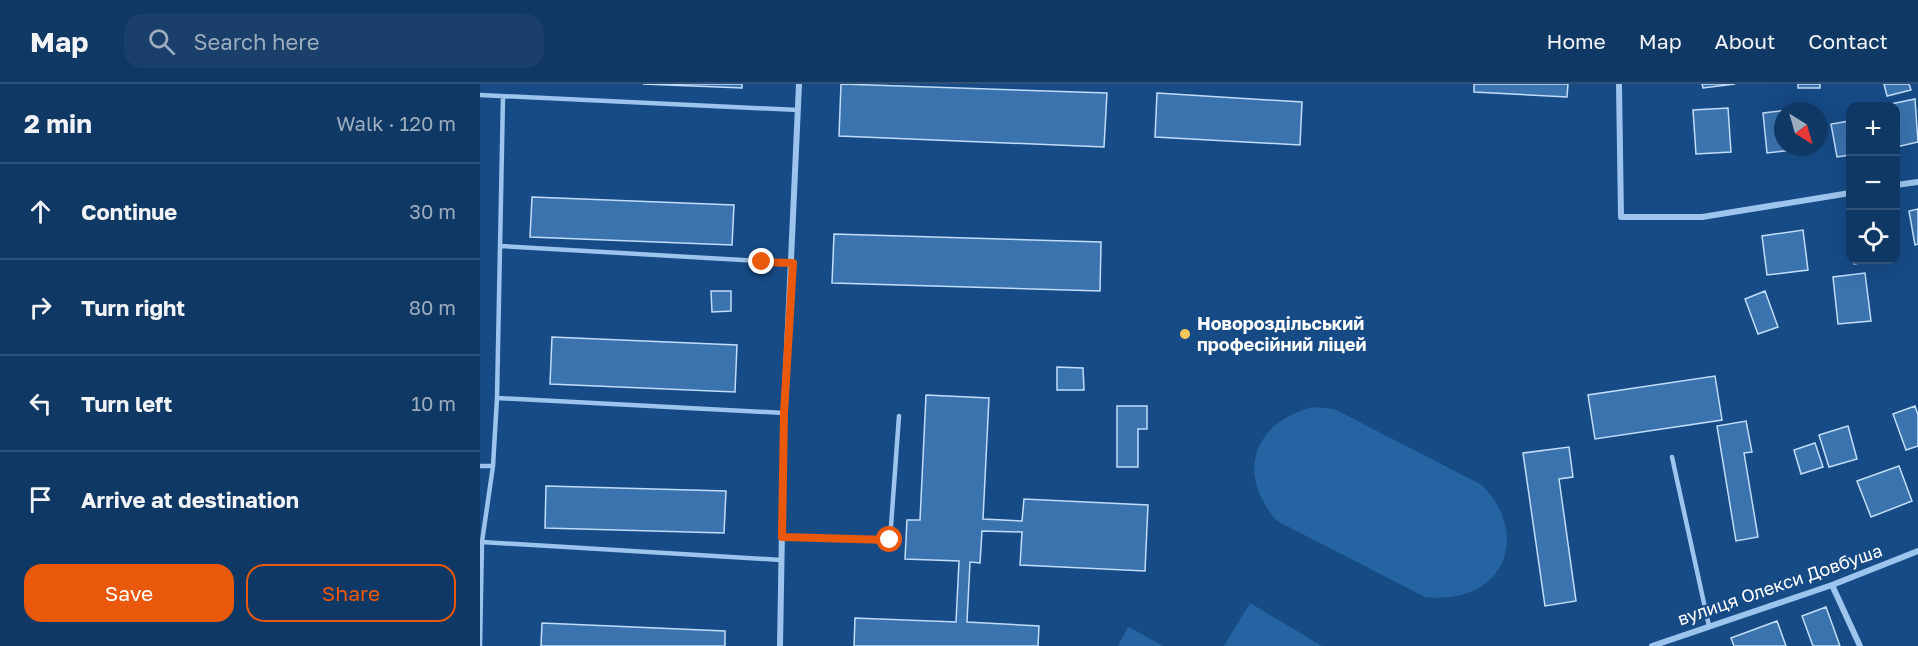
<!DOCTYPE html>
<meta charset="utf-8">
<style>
body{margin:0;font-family:"Golos Text",sans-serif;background:#193f6a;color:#f1f3f6}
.controls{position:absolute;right:18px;top:18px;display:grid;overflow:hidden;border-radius:12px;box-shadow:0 6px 24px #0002}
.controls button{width:54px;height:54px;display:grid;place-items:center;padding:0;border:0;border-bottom:2px solid #305278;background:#103864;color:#f1f3f6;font:30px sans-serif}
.compass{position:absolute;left:1294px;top:18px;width:54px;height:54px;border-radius:50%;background:#103864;box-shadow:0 6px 24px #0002;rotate:143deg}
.stop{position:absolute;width:18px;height:18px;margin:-14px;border:4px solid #ea580c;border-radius:50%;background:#fff}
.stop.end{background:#ea580c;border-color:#fff;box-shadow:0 2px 6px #0008}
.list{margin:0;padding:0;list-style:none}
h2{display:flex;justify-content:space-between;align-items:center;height:78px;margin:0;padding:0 24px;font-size:26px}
h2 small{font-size:20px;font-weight:400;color:#9cacbf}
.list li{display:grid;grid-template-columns:39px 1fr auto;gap:18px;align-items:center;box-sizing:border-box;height:96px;padding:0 24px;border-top:2px solid #305278}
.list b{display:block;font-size:22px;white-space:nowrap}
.list em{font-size:20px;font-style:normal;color:#9cacbf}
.actions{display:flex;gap:12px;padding:18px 24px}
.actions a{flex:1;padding:14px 0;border:2px solid #ea580c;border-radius:18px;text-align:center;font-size:21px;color:#ea580c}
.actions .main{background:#ea580c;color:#fff}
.icon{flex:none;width:33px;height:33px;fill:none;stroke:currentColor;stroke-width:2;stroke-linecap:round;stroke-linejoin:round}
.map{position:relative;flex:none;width:1438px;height:562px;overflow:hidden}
header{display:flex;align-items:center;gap:36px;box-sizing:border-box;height:84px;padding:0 30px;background:#103864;border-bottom:2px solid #305278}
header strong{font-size:28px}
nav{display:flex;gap:33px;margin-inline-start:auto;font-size:21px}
.search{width:420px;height:54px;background:#193f6a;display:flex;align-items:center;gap:15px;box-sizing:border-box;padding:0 21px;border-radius:18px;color:#9cacbf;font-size:22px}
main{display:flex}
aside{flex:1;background:#103864}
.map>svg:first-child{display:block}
</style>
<header>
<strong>Map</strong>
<div class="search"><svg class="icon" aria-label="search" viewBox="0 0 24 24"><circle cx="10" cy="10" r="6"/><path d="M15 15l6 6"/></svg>Search here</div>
<nav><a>Home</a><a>Map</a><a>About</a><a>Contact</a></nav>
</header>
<main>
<aside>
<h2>2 min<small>Walk · 120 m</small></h2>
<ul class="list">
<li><svg class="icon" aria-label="ahead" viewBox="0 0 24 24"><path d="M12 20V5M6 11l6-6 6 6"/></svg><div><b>Continue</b></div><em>30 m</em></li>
<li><svg class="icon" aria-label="right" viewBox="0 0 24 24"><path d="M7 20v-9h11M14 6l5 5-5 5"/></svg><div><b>Turn right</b></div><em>80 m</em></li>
<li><svg class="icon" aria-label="left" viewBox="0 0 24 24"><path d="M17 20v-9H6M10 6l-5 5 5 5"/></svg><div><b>Turn left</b></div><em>10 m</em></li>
<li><svg class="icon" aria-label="arrive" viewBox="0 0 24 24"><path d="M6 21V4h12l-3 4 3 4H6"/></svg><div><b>Arrive at destination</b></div></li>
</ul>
<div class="actions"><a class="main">Save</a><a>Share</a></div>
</aside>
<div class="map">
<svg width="1438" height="562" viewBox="0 0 1438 562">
<rect width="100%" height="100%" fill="#164b86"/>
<path fill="#2563a3" d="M833 323 854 325 1002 401C1054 455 1020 522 945 513L797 437C756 390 772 339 833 323Z
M770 519 842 562H744Z
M648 543H649L683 562H638Z"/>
<path fill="#3b73ae" stroke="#c1ddfa" stroke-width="1.5" d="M163 0H262V4Z
M361 0 627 9 624 63 359 52Z
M994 0H1088L1087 13 994 8Z
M1222 0H1255L1223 4Z
M1318 0H1340V4H1318Z
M1404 0H1429L1431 6 1407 12Z
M677 9 822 18 820 61 675 53Z
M1435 15 1438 58 1416 63V22H1401Z
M1248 24 1251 68 1216 70 1213 26Z
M1316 25 1303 27V63H1320L1321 65 1287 69 1283 29Z
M1370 37V71L1357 73 1351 40Z
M52 113 254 121 252 161 50 153Z
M1438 125V160L1435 161 1429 127Z
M1323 146 1328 186 1287 191 1282 152Z
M354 150 621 158 620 207 352 199Z
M1374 176H1402L1374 180Z
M1385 189 1391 237 1358 240 1353 193Z
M231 207H251V227L232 228Z
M1285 207 1298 243 1278 250 1265 215Z
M72 253 257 261 255 308 70 300Z
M577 283 603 284 604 306H577Z
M1235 292 1242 336 1115 355 1108 311Z
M446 311 509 314 503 435 542 437 544 415 668 421 665 487 540 481 542 448 502 447 500 479 490 478 487 538 559 542 558 562H374L375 534 476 538 479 477 425 475 427 436H440Z
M637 322H667V345H658V383H637Z
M1435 322 1438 331V362L1426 366 1413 330Z
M1266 337 1272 368 1264 369 1278 453 1256 457 1237 342Z
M1368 342 1377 375 1349 383 1339 351Z
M1335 359 1343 383 1321 390 1314 366Z
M1089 363 1093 393 1079 395 1096 517 1065 522 1043 369Z
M1419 382 1432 417 1391 433 1377 397Z
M66 402 246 407 244 449 65 444Z
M1346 523 1360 562H1333L1322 532Z
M1297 537 1306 562H1254L1251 554Z
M62 539 245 547V562H61Z"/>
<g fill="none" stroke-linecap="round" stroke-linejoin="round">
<path stroke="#9cc4ed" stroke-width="4.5" d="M0 11 318 26
M21 162 313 179
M17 314 304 329
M1192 373 1229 542
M0 382H13
M302 453 410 456 419 332
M2 458 301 476
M0 562 2 458 13 382 17 314 23 13"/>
<path stroke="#9cc4ed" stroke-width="6" d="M1139 0 1141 133H1222L1370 109
M1416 101 1438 98
M1352 501 1380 562
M300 562 304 329 319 0
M1172 562 1352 501 1438 467"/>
</g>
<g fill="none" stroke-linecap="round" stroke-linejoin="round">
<path stroke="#ea580c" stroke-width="8" d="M282 178 313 179 304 329 302 453 410 456"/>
</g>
<circle fill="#ffc958" stroke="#164b86" stroke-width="2" cx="705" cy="250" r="6"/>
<g text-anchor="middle" stroke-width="4.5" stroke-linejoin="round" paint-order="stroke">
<g font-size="18" font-weight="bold" fill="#fff" stroke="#164b86" text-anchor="start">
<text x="717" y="246">Новороздільський<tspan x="717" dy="21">професійний ліцей</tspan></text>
</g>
<g font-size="18" fill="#fff" stroke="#164b86">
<text transform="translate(1300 501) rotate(-19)" y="6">вулиця Олекси Довбуша</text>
</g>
</g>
</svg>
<div class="controls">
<button>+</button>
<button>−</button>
<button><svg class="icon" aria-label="locate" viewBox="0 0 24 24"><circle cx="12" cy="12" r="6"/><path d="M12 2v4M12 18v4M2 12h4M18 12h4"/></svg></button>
</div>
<svg class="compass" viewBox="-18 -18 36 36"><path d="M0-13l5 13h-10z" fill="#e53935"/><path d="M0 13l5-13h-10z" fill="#9cacbf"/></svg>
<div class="stop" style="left:410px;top:456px"></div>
<div class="stop end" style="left:282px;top:178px"></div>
</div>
</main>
